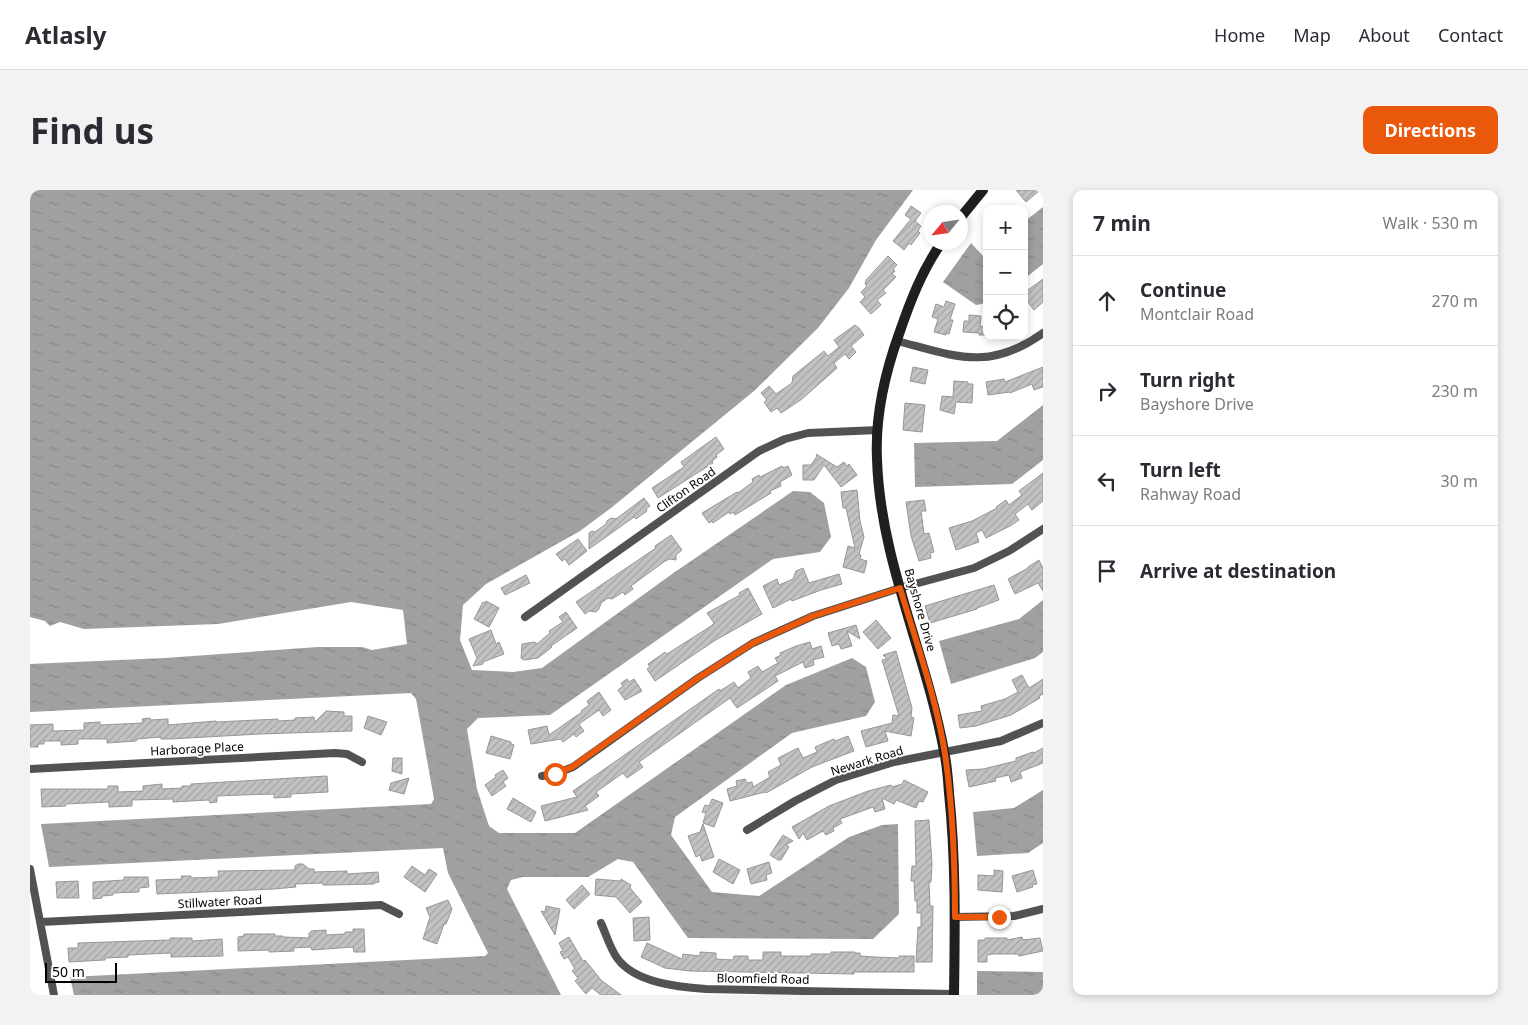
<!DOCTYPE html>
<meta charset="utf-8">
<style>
body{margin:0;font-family:"Noto Sans",sans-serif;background:#f2f2f3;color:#2b2b33}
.controls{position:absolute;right:15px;top:15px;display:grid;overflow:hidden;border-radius:10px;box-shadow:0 2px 8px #0003}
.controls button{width:45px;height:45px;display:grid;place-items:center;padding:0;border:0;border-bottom:1px solid #e1e1e2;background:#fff;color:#2b2b33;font:25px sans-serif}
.compass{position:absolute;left:893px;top:15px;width:45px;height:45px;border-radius:50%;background:#fff;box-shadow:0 2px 8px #0003;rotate:241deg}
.scale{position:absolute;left:15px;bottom:12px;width:72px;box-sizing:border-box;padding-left:5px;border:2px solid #000;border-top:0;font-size:14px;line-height:18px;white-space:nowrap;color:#000;-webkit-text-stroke:4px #fff;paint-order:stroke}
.stop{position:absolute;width:15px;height:15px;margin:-11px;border:4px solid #ea580c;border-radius:50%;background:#fff}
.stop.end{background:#ea580c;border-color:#fff;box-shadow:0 1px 5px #0008}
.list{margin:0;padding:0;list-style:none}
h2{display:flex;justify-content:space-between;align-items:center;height:65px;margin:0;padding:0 20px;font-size:21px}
h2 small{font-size:16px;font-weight:400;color:#7c7c81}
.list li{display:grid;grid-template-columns:32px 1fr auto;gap:15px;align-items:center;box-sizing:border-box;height:90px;padding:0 20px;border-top:1px solid #e1e1e2}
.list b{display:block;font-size:19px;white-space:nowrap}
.list p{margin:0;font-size:16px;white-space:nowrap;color:#7c7c81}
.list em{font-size:16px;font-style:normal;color:#7c7c81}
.icon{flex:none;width:28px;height:28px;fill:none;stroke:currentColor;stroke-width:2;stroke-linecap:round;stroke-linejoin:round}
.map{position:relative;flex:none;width:1013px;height:805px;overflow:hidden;border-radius:10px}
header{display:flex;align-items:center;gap:30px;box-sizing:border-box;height:70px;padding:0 25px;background:#fff;border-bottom:1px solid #e1e1e2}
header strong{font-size:24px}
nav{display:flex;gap:28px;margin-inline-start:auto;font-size:18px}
.intro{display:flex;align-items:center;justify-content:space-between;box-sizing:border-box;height:120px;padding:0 30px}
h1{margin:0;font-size:35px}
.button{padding:12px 22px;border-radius:10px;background:#ea580c;color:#fff;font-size:18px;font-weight:700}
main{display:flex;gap:30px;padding:0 30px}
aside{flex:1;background:#fff;border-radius:10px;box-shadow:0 2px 8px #0003}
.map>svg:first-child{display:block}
</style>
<header>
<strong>Atlasly</strong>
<nav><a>Home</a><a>Map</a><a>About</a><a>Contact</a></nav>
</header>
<div class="intro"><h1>Find us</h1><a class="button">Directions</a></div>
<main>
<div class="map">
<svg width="1013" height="805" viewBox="0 0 1013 805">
<defs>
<pattern id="water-ripples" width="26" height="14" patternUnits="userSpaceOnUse" patternTransform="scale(1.25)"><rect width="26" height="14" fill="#a0a0a0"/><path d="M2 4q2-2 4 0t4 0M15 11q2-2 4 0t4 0" fill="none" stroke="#888"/></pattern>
<pattern id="building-hatch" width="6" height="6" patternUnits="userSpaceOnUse" patternTransform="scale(1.25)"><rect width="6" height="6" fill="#c2c2c2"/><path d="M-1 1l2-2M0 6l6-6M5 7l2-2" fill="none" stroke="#a5a5a5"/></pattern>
</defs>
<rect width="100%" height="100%" fill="#fff"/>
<path fill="url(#water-ripples)" d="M0 0H883L846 50 819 98 788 138 724 201 581 318 550 341 456 394 433 415 430 450 442 480 483 482 512 478 642 384 763 301 780 302 794 313 801 347 790 362 743 369 520 525 448 528 437 539 447 599 459 636 469 643H545L756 495 822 468 836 477 845 512 836 526 762 543 645 627 641 645 682 702 729 706 819 647 852 635 868 634 869 724 843 749 658 748 603 672 588 669 558 687H493L481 690 477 699 531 805H44L40 787 455 766 458 763 418 683 413 658 19 677 11 634 401 614 404 609 386 509 381 503 0 522V474L135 468 288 457H332L342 460 377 454 373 420 321 412 188 434 54 439 30 432 20 436 15 431 0 427Z
M1013 17V74L994 89V32Z
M941 53 953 66 957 62V113L946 115 913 92Z
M1013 215V270L982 294 885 297 884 253 967 251Z
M1013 410V462L1005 468 921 494 909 451 989 429Z
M1013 600V653L998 663 947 666 943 622 984 618Z
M947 781 1013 782V805H947Z"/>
<path fill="url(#building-hatch)" stroke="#969696" d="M986 0H1010L996 12Z
M881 16 891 23 885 31 891 36 888 41 890 43 881 55 879 53 874 60 863 51 881 29 875 25Z
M858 66 867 75 863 79 865 81 862 84 866 87 853 100 856 103 847 110 851 115 841 124 830 112 835 107 831 102 837 96 835 94 836 90Z
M1013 89V112L1004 120 994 107V103Z
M916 111 925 114 920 130H923L919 144 916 143V145L904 142 908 129 902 127 906 114 914 117Z
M939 125 951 126 950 136 957 137V145H949V143L933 142 934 131H939Z
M825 135 829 138 834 145 821 156 826 162 819 169 815 164 804 173 807 178 772 209 751 223 747 218 741 222 734 212 737 210 731 203 739 196 746 204 762 193 763 186 794 161 798 166 809 157 804 150Z
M883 177 898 180 895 194 880 191Z
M1013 177V197L1004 200 1002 194 980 203V202L958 205 956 192 974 189 975 192Z
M924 191 938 192V194H943L942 213 926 212 924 224 910 220 912 206 923 207Z
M875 213 895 215 892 242 873 240Z
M686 247 694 259 686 265 687 267 682 271 683 273 628 308 622 298 654 277 651 272Z
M786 264 807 277 814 272 817 276 819 274 827 285 811 297 794 275 784 290H773V275H781L787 266Z
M752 276 753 278 758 276 762 285 750 292 751 296 740 301 741 303 705 325 703 322 700 324 699 322 683 333 682 331 679 333 672 323 707 302 708 303 723 292 722 289 729 285 730 287Z
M1013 283V311L1002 320 998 314 985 324 989 330 980 336 956 348 952 340 946 343 949 352 926 360 919 338 942 331 967 318 966 317 976 310 979 315 992 305 989 301Z
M827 300 830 331 834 347 829 364 831 365 830 369 837 371 834 383 813 377 818 356 825 358 816 318H813L811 302Z
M614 308 620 316 616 319 617 321 606 329 604 327 559 359V343L562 341 565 342 576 334 577 331 581 328 586 329Z
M894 310 896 321H891L894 344 899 343 904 362 900 363 901 368 889 371 881 346 876 312Z
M641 345 652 360 646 365V370L640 369 635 371 601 396 603 399 595 405 593 402 582 409 578 408 571 413 569 419 566 422 559 421 555 424 546 412 626 358 625 356Z
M548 349 557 361 539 375 535 369 532 371 526 364Z
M1009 370 1013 378V401L1008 393 985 404 978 389 998 378V377Z
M773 378 779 393 809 384 812 394 791 400 762 411 761 409 743 418 733 396 747 389 749 395 763 389 766 381Z
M496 385 500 393 475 405 471 398Z
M964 395 969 410 947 418V419L900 433 895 416Z
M718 398 732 424 684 451 625 491 617 479 620 477 618 474 635 462 637 464 681 436 684 433 677 423 710 405 709 403Z
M456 411 469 418 459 437 444 429 453 412 455 413Z
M536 422 547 438 521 456 522 457 508 468 494 470 491 468 492 454 505 452 507 454 520 443 519 441 533 432 529 427Z
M846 430 861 448 848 459 833 442Z
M826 435 830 449 817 441 822 456 811 459 809 454 802 456 798 443Z
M461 440 466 454 469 452 474 464 453 472V474L443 476 447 468 439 449Z
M780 452 782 459 791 456 794 467 783 470 784 475 775 478 773 472 745 486 748 491 707 518 700 508 609 572 613 577 597 588 593 583 566 602 569 606 555 616 558 620 515 631 511 616 547 607 543 601 689 499 690 501 704 492 708 498 721 488 718 482 728 476 732 482 748 473 745 468 751 465 750 463 766 456Z
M866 461 882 518 881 527 884 528 881 546 855 541 858 551 836 557 831 541 862 533 863 525 869 526 852 470 857 469 853 465Z
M992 485 999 498 1013 489V504L1009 506 1010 508 981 525 946 536 930 538 928 525 952 521 951 516 975 509 988 502 982 490Z
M597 489 599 492 604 489 612 501 595 510 588 500 593 496 591 493Z
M569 502 581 520 573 526 569 520 549 534 554 541 546 547 544 544 533 552 531 549 501 554 498 540 517 536 519 545 552 522 551 521 559 515 557 511Z
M296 521 314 522V526H322V541L230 544 140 549H131V547L107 549 106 551 77 553V549H48V554L31 555V551H14V554H8V557H0V535L23 534V541L54 540V533L70 532V535L113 533 112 529 120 528V530L138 529V535L186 531V532L248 529V531L265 530V528L284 527 285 532Z
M338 526 357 532 351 545 334 538Z
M461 546 481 552V554L484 555 480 569 456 563Z
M818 546 824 561 782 577 736 603 735 602 700 611 697 599 707 596 706 591 715 589 717 593 722 592 723 597 740 587 738 582 751 575 748 568 768 558 773 568 787 562 785 557 804 549 805 551Z
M1013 558V573L990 582 992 588 981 592 979 585 965 588 966 591 939 597 936 580 953 579 986 571V568L1003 562 1004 563Z
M363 568H372V584L362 581Z
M473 580 478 588 473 592 476 596 462 606 455 595 466 587 465 585Z
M297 586 298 602 261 604V607L244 608V604L210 605 187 606V612L180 613 179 610 143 612V609L102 610V616L79 617V612L35 614 36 616 12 617 11 599H78V596H88V602L113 601V596L122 595 132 594V599L152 598V596H161V594Z
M379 588 374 604 359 600 361 593Z
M874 590 898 602 893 612 889 611 886 618 866 610 864 614 852 608 855 619 845 622 843 617 810 629 812 633 803 638 804 641 796 645 793 641 777 650 773 643 769 649 762 637 799 616 838 601 861 595 862 597 872 594Z
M483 608 506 622 501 632 477 619Z
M682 609 693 613 684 637 673 633 676 623 672 622 675 615 679 616Z
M899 630 902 674 901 692H899L900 716H903L902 772H886L888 737H891V723H887V711H885L884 691H881L882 676H886L885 631Z
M673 634 684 667 672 671 670 665 666 667 658 646 670 642Z
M753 645 763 651 756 655 759 657 751 670H748L740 665Z
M689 669 710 680 703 694 683 682Z
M739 672 742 683 736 685 737 690 721 694 717 679Z
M268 674H273L279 679H284V682L317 681V684L348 682 349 692 344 693V694L301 695H293V693L265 694 266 697 244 699 127 704 126 690 152 689 151 686H161V688L189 687 188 681 265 680V676Z
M382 676 395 685 399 679 407 684 395 702 374 687Z
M964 680 973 681 972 702 948 700V685L964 686Z
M1003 680 1007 694 1002 695 1003 697 987 702 982 686Z
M94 687H118L119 697 109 698V702L83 703V705L72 706V708L63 709V692L94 690Z
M566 689 591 691V689L601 695 600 698 612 712 600 723 586 707 565 705Z
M48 691 49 708H27L26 692Z
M552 695 560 704 544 719 536 710Z
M418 710 422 719 416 734H414L407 754 393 749 400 727 396 718Z
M516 716 530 719 525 745 511 721 515 722Z
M619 727 620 750 604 751 603 728Z
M323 739H334L335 762H324L323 757 282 760 281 757 263 758 264 761 239 762V760L208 761V747L214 746V744H245V746H253V747L279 748V743H281V741L296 740V745L315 744V742H323Z
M539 747 553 771 555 770 571 790 591 805H571L562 798 556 804 545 791 548 788 542 781 545 779 538 767 534 769 530 762 533 761 529 753Z
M992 747 993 750 1010 748 1013 761 989 766 988 764H962L957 765V772H948V750H955V748H977V750Z
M140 748H162V751L192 749 193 766 141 767V763L98 765V767L75 768V770L39 772 38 758H48V753L140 750Z
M617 753 652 769 653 764 670 766V762L686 763V769L703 770 704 766H718V770H733V762H751V766H781V764H801V762H825V763H830V766L845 767 869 768V766H884V782H824V784L660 781 635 778 611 767Z"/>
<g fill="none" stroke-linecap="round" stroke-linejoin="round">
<path stroke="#525252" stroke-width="8" d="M867 151C925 166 959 182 1013 143
M495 427 729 261 755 249 778 243 848 240
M0 579 305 563 317 564 332 572
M512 586 525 584 543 577 668 488 723 453 783 426 870 398 944 378 979 361 1013 339
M717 640 765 611 806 590 864 572 971 551 1013 533
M0 679 24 805
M925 727 984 726 1013 719
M11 732 351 715 369 724
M571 733C576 744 580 758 587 768 605 793 648 797 676 799L924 804"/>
<path stroke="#1f1f1f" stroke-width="10" d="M931 27 953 0
M912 52C892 80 880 112 869 144 855 183 845 227 847 269 850 370 896 463 914 561 917 574 918 589 919 603 926 670 925 737 924 805"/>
</g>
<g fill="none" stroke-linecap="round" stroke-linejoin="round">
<path stroke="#ea580c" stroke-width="6" d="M525 584 542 577 668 488 723 453 783 426 870 398C886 452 906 507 915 564 923 618 925 672 925 727H969"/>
</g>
<g text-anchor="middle" stroke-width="4" stroke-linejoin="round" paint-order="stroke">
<g font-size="12" fill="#000" stroke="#fff">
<text transform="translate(656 300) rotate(-35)" y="4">Clifton Road</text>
<text transform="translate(890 420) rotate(74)" y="4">Bayshore Drive</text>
<text transform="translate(167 559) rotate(-3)" y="4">Harborage Place</text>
<text transform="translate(837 571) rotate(-17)" y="4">Newark Road</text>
<text transform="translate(190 712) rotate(-3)" y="4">Stillwater Road</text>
<text transform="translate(733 789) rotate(1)" y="4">Bloomfield Road</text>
</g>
</g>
</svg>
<div class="controls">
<button>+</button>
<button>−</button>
<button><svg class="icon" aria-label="locate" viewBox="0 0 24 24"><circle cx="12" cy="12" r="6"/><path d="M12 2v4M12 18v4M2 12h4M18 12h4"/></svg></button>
</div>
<svg class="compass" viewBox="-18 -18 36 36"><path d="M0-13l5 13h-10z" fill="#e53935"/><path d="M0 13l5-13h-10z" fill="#7c7c81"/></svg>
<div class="scale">50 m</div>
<div class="stop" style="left:525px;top:584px"></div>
<div class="stop end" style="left:969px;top:727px"></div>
</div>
<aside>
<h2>7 min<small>Walk · 530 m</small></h2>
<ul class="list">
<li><svg class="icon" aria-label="ahead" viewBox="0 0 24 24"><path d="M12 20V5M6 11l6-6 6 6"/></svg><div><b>Continue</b><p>Montclair Road</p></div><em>270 m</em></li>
<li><svg class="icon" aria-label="right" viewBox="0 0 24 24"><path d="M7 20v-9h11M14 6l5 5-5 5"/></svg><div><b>Turn right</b><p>Bayshore Drive</p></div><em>230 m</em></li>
<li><svg class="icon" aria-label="left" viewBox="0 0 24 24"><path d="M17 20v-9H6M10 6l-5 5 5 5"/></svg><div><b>Turn left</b><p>Rahway Road</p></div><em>30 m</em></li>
<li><svg class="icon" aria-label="arrive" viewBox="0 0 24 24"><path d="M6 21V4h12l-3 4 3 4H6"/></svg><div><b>Arrive at destination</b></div></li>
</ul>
</aside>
</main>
